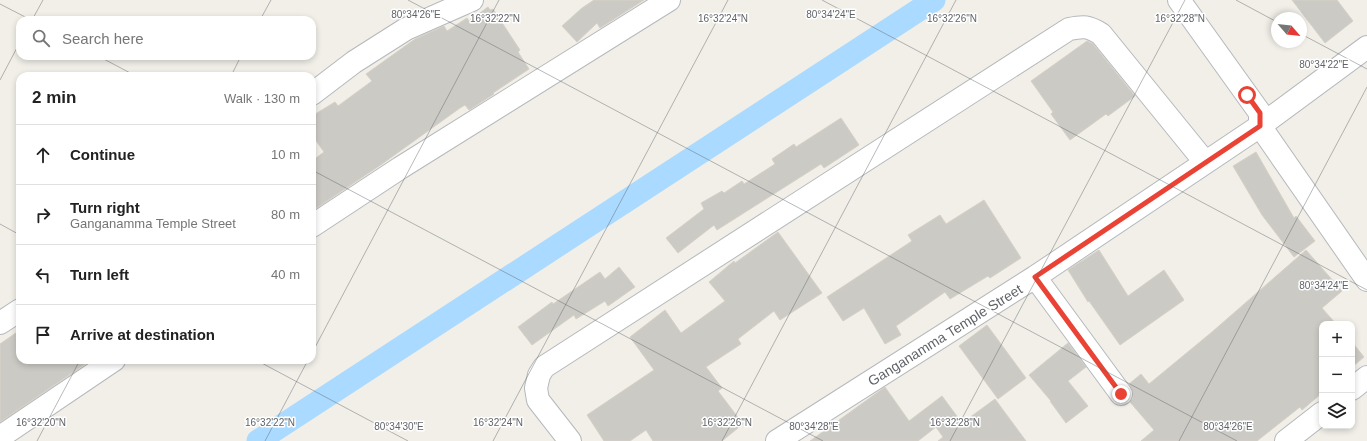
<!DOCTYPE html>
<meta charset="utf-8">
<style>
body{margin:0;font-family:Arial,sans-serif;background:#f2f2f2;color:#222}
.controls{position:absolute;right:12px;bottom:12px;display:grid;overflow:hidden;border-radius:8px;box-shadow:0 2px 6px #0003}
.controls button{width:36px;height:36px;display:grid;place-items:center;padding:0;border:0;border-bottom:1px solid #e0e0e0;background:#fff;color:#222;font:20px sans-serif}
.compass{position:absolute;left:1271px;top:12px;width:36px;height:36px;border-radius:50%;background:#fff;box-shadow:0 2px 6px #0003;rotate:118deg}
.stop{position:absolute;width:12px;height:12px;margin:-9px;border:3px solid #ea4335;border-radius:50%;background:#fff}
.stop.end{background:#ea4335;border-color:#fff;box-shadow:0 1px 4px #0008}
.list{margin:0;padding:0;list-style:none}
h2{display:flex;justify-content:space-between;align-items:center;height:52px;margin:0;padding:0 16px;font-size:17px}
h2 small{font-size:13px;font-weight:400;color:#767676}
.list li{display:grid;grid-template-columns:26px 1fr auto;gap:12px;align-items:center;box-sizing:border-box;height:60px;padding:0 16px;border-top:1px solid #e0e0e0}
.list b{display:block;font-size:15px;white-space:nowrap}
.list p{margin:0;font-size:13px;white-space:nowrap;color:#767676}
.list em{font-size:13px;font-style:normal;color:#767676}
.icon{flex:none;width:22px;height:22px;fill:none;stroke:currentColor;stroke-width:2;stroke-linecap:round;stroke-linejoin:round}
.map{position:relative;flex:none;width:1367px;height:441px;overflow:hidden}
.search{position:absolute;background:#fff;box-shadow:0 2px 6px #0003;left:16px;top:16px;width:300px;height:44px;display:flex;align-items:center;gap:10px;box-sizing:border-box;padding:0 14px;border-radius:12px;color:#767676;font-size:15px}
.panel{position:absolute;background:#fff;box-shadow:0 2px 6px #0003;left:16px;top:72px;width:300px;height:292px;border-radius:12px}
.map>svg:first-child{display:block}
</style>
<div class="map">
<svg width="1367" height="441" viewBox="0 0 1367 441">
<rect width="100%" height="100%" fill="#f1efe8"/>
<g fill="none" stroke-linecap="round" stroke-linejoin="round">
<path stroke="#aadaff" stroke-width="23" d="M258 441 934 0"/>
</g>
<path fill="#cccac5" stroke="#d6d1c6" d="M594 0H644L600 28 597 23 577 42 562 26 582 8Z
M1292 0H1337L1353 21 1325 43Z
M488 7 490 10 493 9 520 50 518 52 529 69 493 93 494 94 469 110 465 105 460 108 382 164 312 211V161L324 152 312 135V116L335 102 338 106 372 81 366 74 415 39 444 26 447 31 467 18 469 21Z
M1087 41 1093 44 1135 96 1108 116 1106 114 1070 140 1051 114 1053 112 1031 81Z
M841 118 859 145 824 168 821 164 717 230 714 225 678 253 666 238 704 209 701 203 722 191 724 193 742 181 744 184 775 164 772 159 794 144 796 147Z
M1256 152 1294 218 1296 216 1315 241 1294 257 1262 215 1233 166Z
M984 200 1021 258 990 278 988 276 950 299 945 292 896 326 901 335 885 344 864 308 843 321 827 297 912 241 908 235 940 215 946 224Z
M778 232 822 293 780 320 774 311 738 339 741 344 706 367 722 388 718 391 743 424 722 441H653L646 430 630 441H604L587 415 654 370 630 337 665 310 681 333 725 301 709 282 734 261 735 263Z
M1099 250 1128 296 1164 270 1184 300 1120 345 1089 301 1088 302 1068 270Z
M1306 250 1342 291 1322 308 1336 324H1322V393L1302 410 1300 407 1257 441H1141L1154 430 1130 402 1133 399V393L1129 384 1141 374 1149 384 1212 332Z
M619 267 635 287 608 306 605 301 576 319 574 315 532 345 518 327 552 302 553 304 600 272 605 279Z
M987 325 1026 378 998 399 959 346Z
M20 330V360H91L0 422V344Z
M1352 342 1364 357 1352 367Z
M1068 343 1086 367 1068 381 1088 406 1066 423 1050 401H1051L1029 375Z
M885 387 909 421 942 396 962 423 995 399 1026 441H938L943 437 936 427 918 441H810Z"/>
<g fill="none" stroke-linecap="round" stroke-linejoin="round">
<defs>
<path id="minor" d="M1179 0 1260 113V126L1367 280
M312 94 354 62 406 29 472 0
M312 226 400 168 669 0
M1035 277 1121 394
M0 323 20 310
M1352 389 1367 377
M0 437 114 360
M570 441 538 400 536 388 539 375 544 367 1069 29C1084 26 1088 26 1101 34L1205 162
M777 441 1035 277 1260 126 1367 47
M1286 441 1322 413"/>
</defs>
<use href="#minor" stroke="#b5b8bc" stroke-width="24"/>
<use href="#minor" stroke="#fff" stroke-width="22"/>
</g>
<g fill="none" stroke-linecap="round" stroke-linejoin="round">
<path stroke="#ea4335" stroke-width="5" d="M1121 394 1035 277 1260 126V113L1247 95"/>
</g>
<path fill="none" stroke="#5f6368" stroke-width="1" stroke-opacity="0.45" d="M408 0 1237 441M822 0 1367 290M1236 0 1277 22M0 4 31 20M32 20 43 0M260 20 271 0M1301 34 1367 69M98 56 136 76M231 76 241 56M0 80 20 42M312 170 823 441M0 224 20 235M312 353 499 0M256 360 408 441M37 441 80 360M265 441 308 360M493 441 728 0M722 441 956 0M950 441 1185 0M1179 441 1367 87"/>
<g text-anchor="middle" stroke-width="3" stroke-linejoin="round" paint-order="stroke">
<g font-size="14" fill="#5f6368" stroke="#fff">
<text transform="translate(945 335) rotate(-32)" y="5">Ganganamma Temple Street</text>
</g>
</g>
<g font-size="10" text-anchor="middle" fill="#5f6368" stroke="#fff" stroke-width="3" stroke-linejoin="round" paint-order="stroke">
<text x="416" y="18">80°34'26"E</text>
<text x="831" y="18">80°34'24"E</text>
<text x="495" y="22">16°32'22"N</text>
<text x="723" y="22">16°32'24"N</text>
<text x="952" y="22">16°32'26"N</text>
<text x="1180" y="22">16°32'28"N</text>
<text x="1324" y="68">80°34'22"E</text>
<text x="1324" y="289">80°34'24"E</text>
<text x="41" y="426">16°32'20"N</text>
<text x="270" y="426">16°32'22"N</text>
<text x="498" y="426">16°32'24"N</text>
<text x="727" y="426">16°32'26"N</text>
<text x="955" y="426">16°32'28"N</text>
<text x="399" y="430">80°34'30"E</text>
<text x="814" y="430">80°34'28"E</text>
<text x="1228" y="430">80°34'26"E</text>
</g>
</svg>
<div class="controls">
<button>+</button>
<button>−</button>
<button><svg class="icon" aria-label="layers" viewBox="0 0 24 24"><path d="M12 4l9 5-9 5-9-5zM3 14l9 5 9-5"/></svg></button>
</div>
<svg class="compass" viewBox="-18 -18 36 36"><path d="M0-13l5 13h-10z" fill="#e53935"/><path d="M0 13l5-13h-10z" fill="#767676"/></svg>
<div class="stop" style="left:1247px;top:95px"></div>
<div class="stop end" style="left:1121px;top:394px"></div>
<div class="search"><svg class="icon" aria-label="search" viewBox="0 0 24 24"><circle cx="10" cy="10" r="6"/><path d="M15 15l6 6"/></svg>Search here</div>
<section class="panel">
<h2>2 min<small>Walk · 130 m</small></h2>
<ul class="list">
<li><svg class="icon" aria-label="ahead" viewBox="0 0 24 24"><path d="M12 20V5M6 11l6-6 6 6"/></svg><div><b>Continue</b></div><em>10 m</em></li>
<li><svg class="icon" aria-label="right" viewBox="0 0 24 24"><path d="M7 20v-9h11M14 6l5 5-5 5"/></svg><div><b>Turn right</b><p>Ganganamma Temple Street</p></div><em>80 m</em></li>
<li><svg class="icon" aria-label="left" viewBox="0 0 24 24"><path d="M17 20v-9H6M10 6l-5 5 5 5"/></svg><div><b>Turn left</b></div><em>40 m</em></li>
<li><svg class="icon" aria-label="arrive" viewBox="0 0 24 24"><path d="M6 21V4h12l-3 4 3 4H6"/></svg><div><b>Arrive at destination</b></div></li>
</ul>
</section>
</div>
